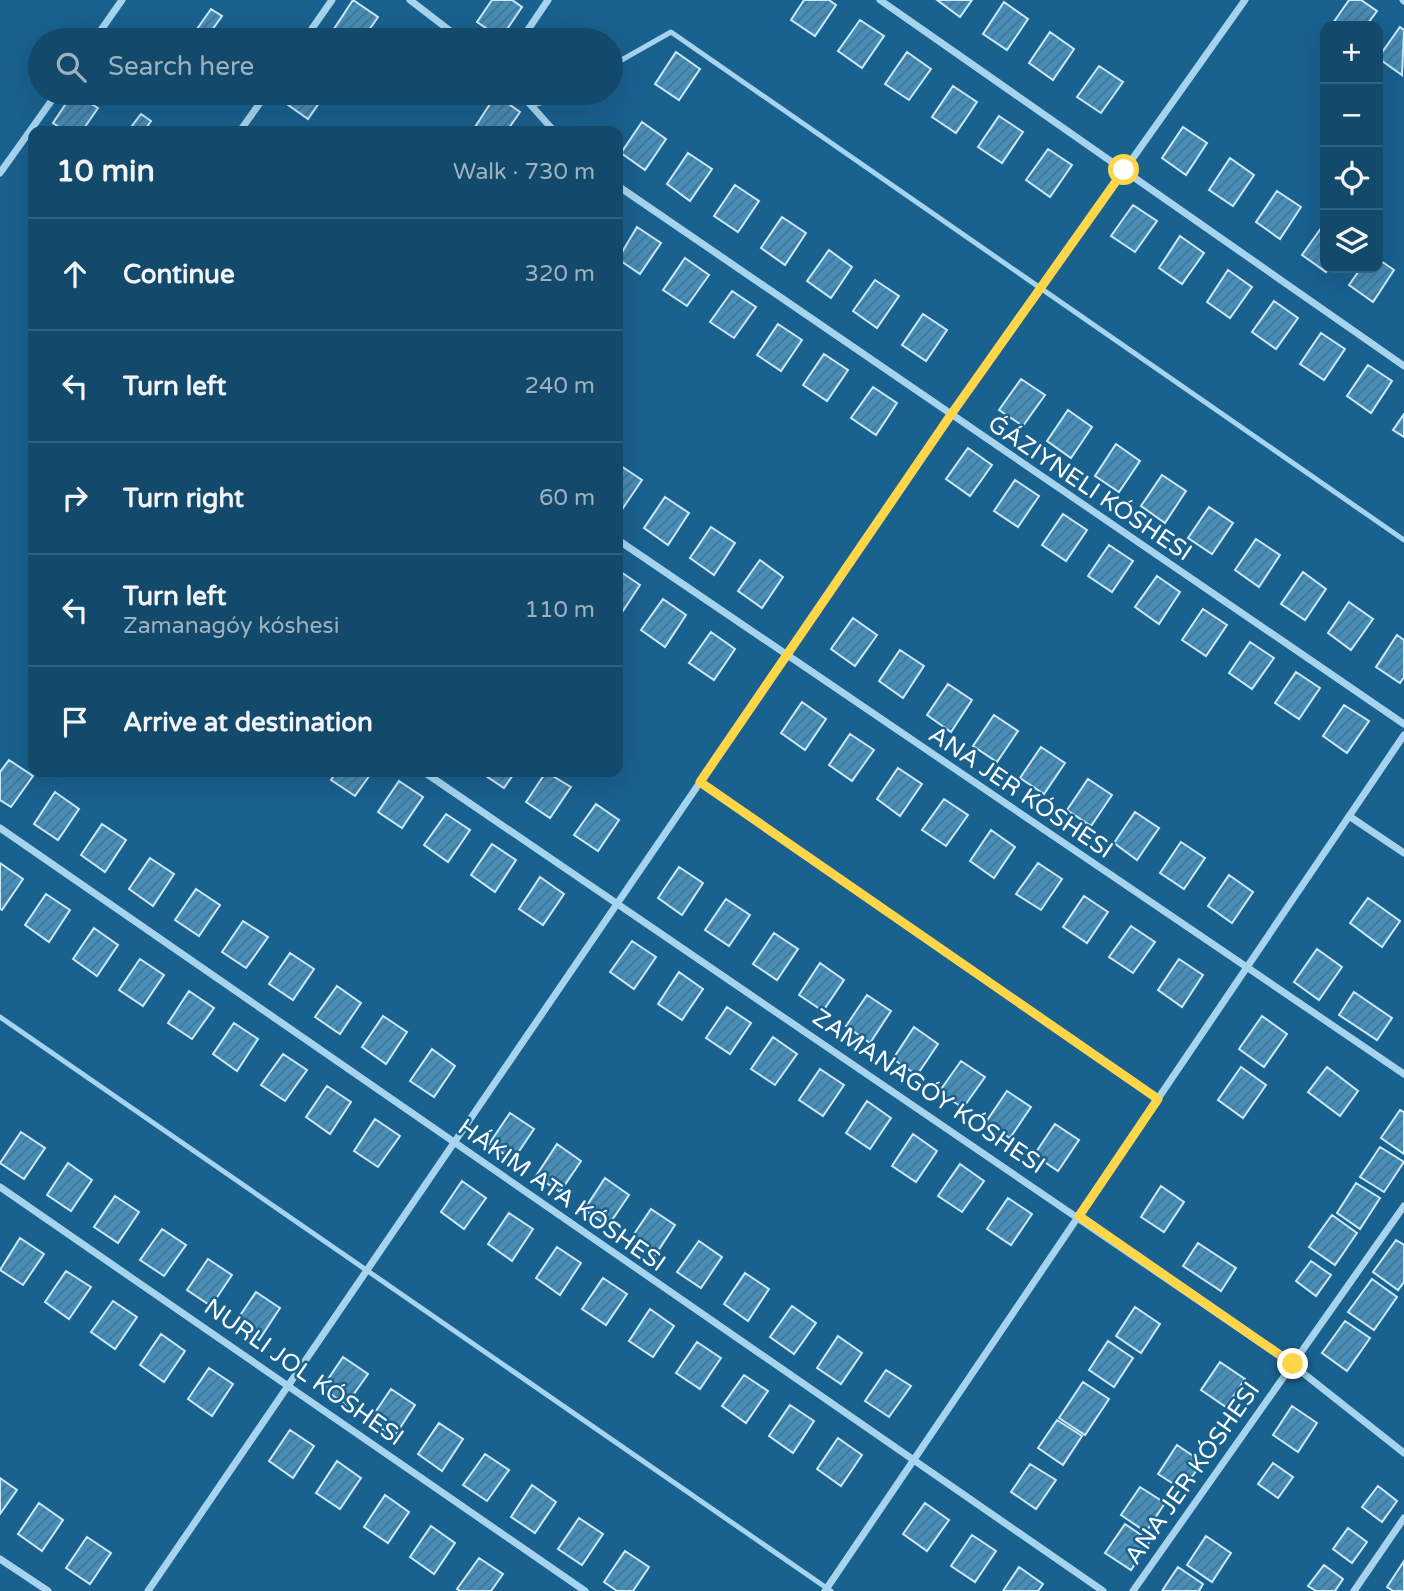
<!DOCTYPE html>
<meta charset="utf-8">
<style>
body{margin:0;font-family:"Varela Round",sans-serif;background:#1c5071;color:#f1f3f6}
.controls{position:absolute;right:21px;top:21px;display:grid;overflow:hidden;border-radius:14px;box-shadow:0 7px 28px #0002}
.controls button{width:63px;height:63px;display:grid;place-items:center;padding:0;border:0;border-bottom:2px solid #32617e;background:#13496b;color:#f1f3f6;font:35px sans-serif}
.stop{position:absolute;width:21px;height:21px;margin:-16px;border:5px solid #ffd54a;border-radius:50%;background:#fff}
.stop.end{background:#ffd54a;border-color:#fff;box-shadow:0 2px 7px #0008}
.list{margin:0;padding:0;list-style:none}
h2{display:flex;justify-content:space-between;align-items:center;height:91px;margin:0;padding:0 28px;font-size:30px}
h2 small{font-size:23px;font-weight:400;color:#9db2c1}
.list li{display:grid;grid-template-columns:46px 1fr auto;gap:21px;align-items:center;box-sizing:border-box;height:112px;padding:0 28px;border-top:2px solid #32617e}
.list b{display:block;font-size:26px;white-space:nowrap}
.list p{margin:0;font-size:23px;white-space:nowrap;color:#9db2c1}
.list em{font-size:23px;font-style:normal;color:#9db2c1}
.icon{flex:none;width:38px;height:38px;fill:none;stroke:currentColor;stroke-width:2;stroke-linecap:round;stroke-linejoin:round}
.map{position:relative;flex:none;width:1404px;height:1591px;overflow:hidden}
.search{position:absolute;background:#13496b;box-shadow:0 7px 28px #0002;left:28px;top:28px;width:595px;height:77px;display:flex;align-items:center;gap:18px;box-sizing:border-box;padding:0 24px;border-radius:38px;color:#9db2c1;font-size:26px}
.panel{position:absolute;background:#13496b;box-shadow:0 7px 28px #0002;left:28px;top:126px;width:595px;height:651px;border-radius:14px}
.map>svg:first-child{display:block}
</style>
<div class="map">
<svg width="1404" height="1591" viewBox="0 0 1404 1591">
<defs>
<pattern id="building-hatch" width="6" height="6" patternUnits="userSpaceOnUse" patternTransform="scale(1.75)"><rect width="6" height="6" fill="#468db8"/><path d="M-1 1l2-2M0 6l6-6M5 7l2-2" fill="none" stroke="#48738d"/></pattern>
</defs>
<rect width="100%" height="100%" fill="#19618f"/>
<path fill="url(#building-hatch)" stroke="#cce9fa" stroke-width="2" d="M353 0 378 17 362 40H345L332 32Z
M492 0H512L522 7 501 38 477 22Z
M804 0H829L836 5 815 36 791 20Z
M937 0H972L960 17Z
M1349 0H1361L1377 11 1366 26H1331Z
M1004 2 1028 19 1007 50 983 34Z
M211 9 222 16 207 37 197 29Z
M860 20 884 36 862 68 838 51Z
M1400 27 1404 30 1402 75 1378 58Z
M1050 32 1074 49 1053 80 1029 63Z
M676 52 700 69 679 100 655 84Z
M907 52 931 69 909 100 885 84Z
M1099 66 1123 82 1101 113 1077 97Z
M953 86 977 102 956 133 932 117Z
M73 93 98 108 82 131H65L53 123Z
M291 93H326L308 119 284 102Z
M496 95 520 112 507 131H481L475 127Z
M141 114 151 121 144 131H128Z
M999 116 1023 132 1002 163 978 147Z
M642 122 666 139 645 170 621 153Z
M1183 127 1207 143 1186 175 1162 158Z
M1048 149 1072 165 1050 197 1026 180Z
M688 153 712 169 690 201 667 184Z
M1230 158 1254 175 1233 206 1209 190Z
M735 185 759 201 738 232 714 216Z
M1277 191 1301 207 1280 239 1256 222Z
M1133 205 1157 221 1135 252 1111 236Z
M782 217 806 233 785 265 761 248Z
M1324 224 1325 268H1329L1326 272 1302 255Z
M637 227 661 243 640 274 618 259Z
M1180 236 1204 253 1182 284 1159 268Z
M829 250 852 267 831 298 807 281Z
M685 258 709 275 687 306 663 290Z
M1378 259 1394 270 1373 302 1349 285 1361 268H1378Z
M1228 270 1252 287 1230 318 1207 302Z
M875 280 899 296 877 328 853 311Z
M732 291 756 307 734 338 710 322Z
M1274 301 1298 318 1276 349 1252 332Z
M923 314 947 330 926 361 902 345Z
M778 324 802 340 781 371 757 355Z
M1321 333 1345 349 1324 380 1300 364Z
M824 354 848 370 827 401 803 385Z
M1368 365 1392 381 1371 413 1347 396Z
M1021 379 1045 395 1023 426 999 410Z
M873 387 897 403 876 435 851 418Z
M1068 410 1092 427 1071 458 1047 441Z
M1404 414V437L1393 430Z
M1116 444 1140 461 1119 492 1095 476Z
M968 448 992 465 970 496 946 479Z
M618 464 642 480 621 511 618 509Z
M1162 475 1186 491 1165 523 1141 506Z
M1015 480 1039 496 1018 527 994 511Z
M665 497 689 513 668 545 644 528Z
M1209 507 1233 523 1212 554 1188 538Z
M1063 514 1087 530 1066 561 1042 545Z
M711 527 735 543 714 575 690 558Z
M1256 539 1280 555 1259 587 1235 570Z
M1109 545 1133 561 1112 592 1088 576Z
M760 560 783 577 762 608 738 591Z
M618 570 640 585 619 617 618 616Z
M1303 572 1326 589 1305 620 1281 604Z
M1157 576 1180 592 1159 624 1135 607Z
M663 599 686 615 665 647 641 630Z
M1349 602 1373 619 1351 650 1328 633Z
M1203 609 1227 625 1206 656 1182 640Z
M853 618 877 635 855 666 831 649Z
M711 632 735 649 714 680 689 663Z
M1397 635 1404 640V677L1400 683 1376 667Z
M1250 642 1274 658 1252 689 1229 673Z
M900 650 924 666 903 698 879 681Z
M1296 672 1320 688 1299 719 1275 703Z
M948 684 972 700 951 732 927 715Z
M802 702 826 719 805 750 781 733Z
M1344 705 1369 721 1347 753 1323 736Z
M994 715 1018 731 997 762 973 746Z
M850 734 874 750 852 781 829 765Z
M1041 747 1065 763 1044 794 1020 778Z
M9 760 33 776 11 807 0 800V772Z
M898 768 922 784 900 816 877 799Z
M336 772H372L355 796 331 780Z
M480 772H515L504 788Z
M546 772 571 787 550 818 526 802Z
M1088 779 1112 795 1091 826 1067 810Z
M399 781 423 797 402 828 378 812Z
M55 792 79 809 58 840 34 824Z
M944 799 968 815 946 846 922 830Z
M596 804 619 820 598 851 574 835Z
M1135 812 1159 828 1137 860 1114 843Z
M446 814 470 830 448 862 424 845Z
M102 824 126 840 105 872 81 855Z
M991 830 1015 847 994 878 970 861Z
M1181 842 1205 858 1184 889 1160 873Z
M492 844 516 860 495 892 471 875Z
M150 858 174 874 153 906 129 889Z
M0 863 23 879 2 910 0 909Z
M1038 863 1062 879 1041 910 1016 894Z
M679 867 703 883 682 915 658 898Z
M1229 875 1253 892 1232 923 1208 906Z
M540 877 564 894 543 925 519 909Z
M196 889 220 905 199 936 175 920Z
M46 894 70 910 49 942 25 925Z
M1084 896 1108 912 1087 943 1063 927Z
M1368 898 1400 921 1382 947 1350 923Z
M726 899 750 915 729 946 705 930Z
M243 921 268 937 246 968 222 952Z
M1131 926 1155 942 1133 973 1109 957Z
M94 928 118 945 97 976 73 959Z
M774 933 798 949 777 980 753 964Z
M632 941 656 957 634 989 610 972Z
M1317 949 1342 967 1319 1000 1294 982Z
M290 953 314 969 293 1000 269 984Z
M140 959 164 975 143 1006 119 990Z
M1179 959 1203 975 1182 1007 1158 990Z
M820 963 844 980 823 1011 799 995Z
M679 972 703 989 682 1020 658 1004Z
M337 986 361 1003 340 1034 315 1017Z
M189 991 214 1008 192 1039 168 1023Z
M1354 992 1392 1018 1377 1040 1339 1015Z
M867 995 891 1011 870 1043 846 1026Z
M727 1007 751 1023 730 1054 706 1038Z
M383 1016 407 1032 386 1064 362 1047Z
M1262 1016 1287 1034 1264 1067 1239 1049Z
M234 1023 258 1039 237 1071 213 1054Z
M914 1027 938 1044 917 1075 893 1059Z
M773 1037 797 1054 775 1085 751 1069Z
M432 1049 455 1066 434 1097 410 1081Z
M283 1054 307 1070 285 1101 261 1085Z
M961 1061 985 1077 963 1108 939 1092Z
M1241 1067 1266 1085 1243 1118 1218 1100Z
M1327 1067 1358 1091 1340 1116 1308 1092Z
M820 1069 844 1085 823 1116 799 1100Z
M327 1086 351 1102 330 1134 306 1117Z
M1007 1091 1031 1107 1010 1138 986 1122Z
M867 1101 891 1118 870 1149 846 1133Z
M1400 1110 1404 1112V1154L1381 1138Z
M510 1113 534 1129 513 1160 489 1144Z
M375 1119 400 1136 378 1167 354 1151Z
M1055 1124 1079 1140 1058 1171 1034 1155Z
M21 1132 45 1148 24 1179 0 1163Z
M913 1134 937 1151 916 1182 892 1166Z
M557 1144 581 1161 560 1192 536 1176Z
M1380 1147 1404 1162 1384 1192 1360 1177Z
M68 1163 92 1180 71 1211 47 1195Z
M960 1164 984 1181 962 1212 938 1196Z
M605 1178 629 1195 608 1226 584 1210Z
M462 1181 486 1198 464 1229 441 1212Z
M1356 1183 1380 1198 1360 1229 1337 1213Z
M1161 1186 1184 1202 1164 1232 1141 1217Z
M115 1196 139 1212 118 1243 94 1227Z
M1008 1198 1032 1214 1011 1245 987 1229Z
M651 1209 675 1225 654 1257 630 1240Z
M509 1213 533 1229 512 1261 488 1244Z
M1332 1215 1357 1233 1335 1265 1309 1247Z
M162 1229 186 1245 164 1276 140 1260Z
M20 1238 44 1254 23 1285 0 1270Z
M1396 1240 1404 1245V1282L1398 1290 1373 1272Z
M699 1241 722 1257 701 1288 677 1272Z
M1198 1243 1236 1268 1221 1291 1183 1266Z
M557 1247 581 1263 560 1295 536 1278Z
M208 1259 232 1275 211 1306 187 1290Z
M1311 1261 1331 1275 1316 1296 1296 1281Z
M66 1271 91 1287 69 1319 45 1302Z
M745 1273 769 1289 748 1321 724 1304Z
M603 1278 627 1294 606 1325 582 1309Z
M1372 1279 1397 1297 1374 1330 1348 1312Z
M256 1292 280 1308 259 1340 235 1323Z
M113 1301 137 1317 115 1349 91 1332Z
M792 1306 816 1323 794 1354 770 1337Z
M1135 1307 1160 1324 1141 1353 1116 1336Z
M650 1309 674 1326 653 1357 629 1341Z
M1345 1321 1370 1338 1347 1371 1322 1353Z
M161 1334 185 1351 164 1382 140 1365Z
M838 1336 862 1353 841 1384 817 1368Z
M1108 1341 1133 1358 1114 1387 1089 1370Z
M697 1342 721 1358 700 1389 676 1373Z
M343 1357 368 1374 346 1405 322 1388Z
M1220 1362 1245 1379 1226 1407 1201 1390Z
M209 1368 233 1384 212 1416 188 1399Z
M886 1370 911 1386 889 1417 865 1401Z
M744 1375 768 1391 746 1423 722 1406Z
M1083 1382 1109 1399 1085 1435 1059 1418Z
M391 1389 415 1405 394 1437 370 1420Z
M790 1405 814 1421 793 1453 769 1436Z
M1292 1406 1317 1423 1298 1452 1273 1435Z
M1057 1420 1082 1436 1063 1465 1038 1448Z
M439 1423 463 1439 442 1471 418 1454Z
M290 1430 314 1446 293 1478 269 1461Z
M838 1438 862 1455 841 1486 817 1469Z
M1177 1445 1202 1462 1183 1490 1158 1474Z
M485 1454 509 1470 487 1501 463 1485Z
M337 1461 361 1478 340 1509 316 1493Z
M1273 1463 1293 1477 1278 1498 1258 1484Z
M1030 1464 1056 1480 1036 1509 1011 1492Z
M0 1478 17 1490 0 1514Z
M532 1485 556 1502 535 1533 511 1517Z
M1378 1486 1397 1501 1382 1522 1362 1507Z
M1140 1487 1165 1503 1146 1532 1121 1515Z
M385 1495 409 1512 388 1543 364 1527Z
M39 1503 63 1520 42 1551 18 1534Z
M925 1503 949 1520 927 1551 903 1534Z
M579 1518 603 1534 582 1565 558 1549Z
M1125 1524 1150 1541 1131 1570 1105 1553Z
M431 1526 455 1543 434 1574 410 1557Z
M1348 1528 1367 1542 1352 1563 1333 1549Z
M972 1535 996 1551 975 1582 951 1566Z
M1206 1536 1231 1553 1212 1582 1187 1565Z
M87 1537 111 1553 90 1584 66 1568Z
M625 1551 649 1567 633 1591H617L604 1582Z
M479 1558 503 1574 491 1591H460L457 1589Z
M1404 1561V1591H1393L1387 1587Z
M1324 1565 1343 1579 1335 1591H1316L1308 1586Z
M1019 1567 1043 1584 1038 1591H1003Z
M1178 1567 1203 1584 1199 1591H1162Z"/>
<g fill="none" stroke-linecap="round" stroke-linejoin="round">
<path stroke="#a6d4ef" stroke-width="5" d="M611 66 671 32 1404 540
M531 105 554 100 566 93
M700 782 1158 1099
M0 1017 831 1591"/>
<path stroke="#a6d4ef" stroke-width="7" d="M410 0 462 40
M880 0 1404 366
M1403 0 1404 1
M94 40 122 0
M304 40 332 0
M521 40 548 0
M520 93 554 131
M240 131 267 93
M0 173 57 93
M618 186 1404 724
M618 540 1404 1074
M424 772 1293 1365 1404 1453
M1349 816 1404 853
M0 828 1103 1591
M0 1187 585 1591
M0 1559 48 1591
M148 1591 950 416 1245 0
M825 1591 1404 735
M1133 1591 1404 1206
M1354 1591 1404 1518"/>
</g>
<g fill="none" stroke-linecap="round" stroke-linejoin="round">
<path stroke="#ffd54a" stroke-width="9" d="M1124 170 950 416 700 782 1158 1099 1079 1216 1293 1364"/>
</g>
<g text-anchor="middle" stroke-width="5" stroke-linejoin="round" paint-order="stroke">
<g font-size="24" fill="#fff" stroke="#19618f">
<text transform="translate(1090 488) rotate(34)" y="8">ǴÁZIYNELI KÓSHESI</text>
<text transform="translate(1021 792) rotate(34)" y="8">ANA JER KÓSHESI</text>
<text transform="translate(929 1091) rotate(34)" y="8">ZAMANAGÓY KÓSHESI</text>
<text transform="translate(562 1195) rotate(35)" y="8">HÁKIM ATA KÓSHESI</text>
<text transform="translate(304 1372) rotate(35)" y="8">NURLI JOL KÓSHESI</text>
<text transform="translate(1192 1473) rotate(-55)" y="8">ANA JER KÓSHESI</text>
</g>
</g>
</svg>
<div class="controls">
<button>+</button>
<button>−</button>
<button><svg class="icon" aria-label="locate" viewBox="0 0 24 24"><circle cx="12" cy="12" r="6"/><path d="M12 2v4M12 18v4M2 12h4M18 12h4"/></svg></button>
<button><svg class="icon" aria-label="layers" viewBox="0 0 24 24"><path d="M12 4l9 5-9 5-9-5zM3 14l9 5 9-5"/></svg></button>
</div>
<div class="stop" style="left:1124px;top:170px"></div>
<div class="stop end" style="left:1293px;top:1364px"></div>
<div class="search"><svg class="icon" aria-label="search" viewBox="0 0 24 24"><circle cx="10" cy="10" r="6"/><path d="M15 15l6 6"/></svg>Search here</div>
<section class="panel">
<h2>10 min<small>Walk · 730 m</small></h2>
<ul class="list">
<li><svg class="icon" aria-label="ahead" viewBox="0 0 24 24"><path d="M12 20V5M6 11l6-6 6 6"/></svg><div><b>Continue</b></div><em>320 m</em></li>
<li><svg class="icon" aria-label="left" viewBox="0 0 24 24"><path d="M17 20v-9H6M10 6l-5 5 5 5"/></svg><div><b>Turn left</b></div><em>240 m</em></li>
<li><svg class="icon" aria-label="right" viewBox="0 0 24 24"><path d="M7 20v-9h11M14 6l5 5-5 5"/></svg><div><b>Turn right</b></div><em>60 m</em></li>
<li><svg class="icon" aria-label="left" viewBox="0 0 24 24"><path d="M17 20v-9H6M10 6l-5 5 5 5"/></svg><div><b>Turn left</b><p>Zamanagóy kóshesi</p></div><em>110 m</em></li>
<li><svg class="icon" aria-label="arrive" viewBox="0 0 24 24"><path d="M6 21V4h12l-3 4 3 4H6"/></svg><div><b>Arrive at destination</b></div></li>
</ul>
</section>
</div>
